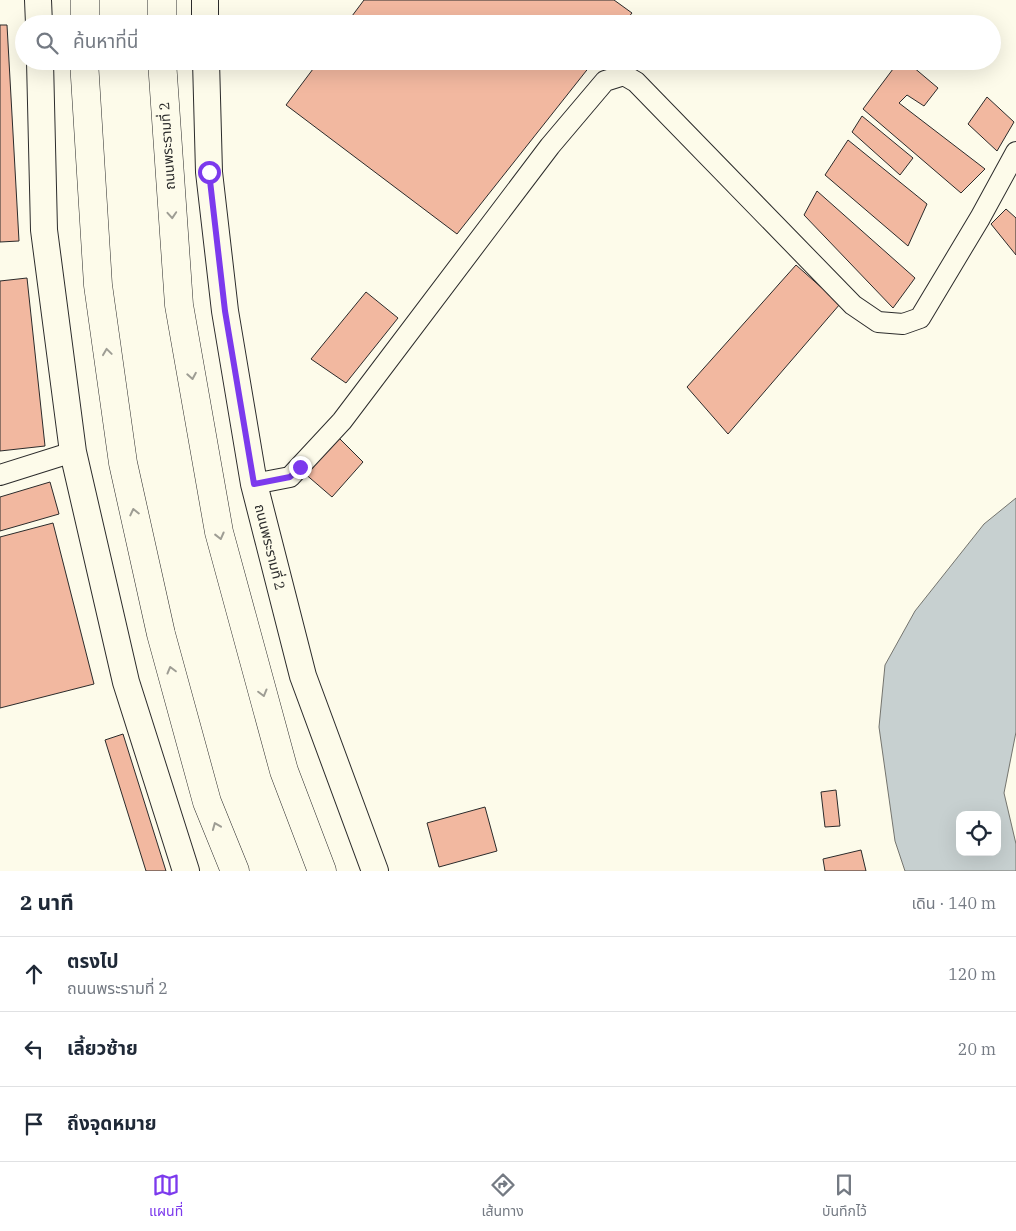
<!DOCTYPE html>
<html lang="th">
<meta charset="utf-8">
<style>
body{margin:0;font-family:"IBM Plex Serif","Noto Sans Thai",serif;background:#f2f2f3;color:#1f2937}
.controls{position:absolute;right:15px;bottom:15px;display:grid;overflow:hidden;border-radius:10px;box-shadow:0 5px 20px #0002}
.controls button{width:45px;height:45px;display:grid;place-items:center;padding:0;border:0;border-bottom:1px solid #e0e1e3;background:#fff;color:#1f2937;font:25px sans-serif}
.stop{position:absolute;width:15px;height:15px;margin:-11px;border:4px solid #7c3aed;border-radius:50%;background:#fff}
.stop.end{background:#7c3aed;border-color:#fff;box-shadow:0 1px 5px #0008}
.list{margin:0;padding:0;list-style:none}
h2{display:flex;justify-content:space-between;align-items:center;height:65px;margin:0;padding:0 20px;font-size:21px}
h2 small{font-size:16px;font-weight:400;color:#747a83}
.list li{display:grid;grid-template-columns:32px 1fr auto;gap:15px;align-items:center;box-sizing:border-box;height:75px;padding:0 20px;border-top:1px solid #e0e1e3}
.list b{display:block;font-size:19px;white-space:nowrap}
.list p{margin:0;font-size:16px;white-space:nowrap;color:#747a83}
.list em{font-size:16px;font-style:normal;color:#747a83}
.icon{flex:none;width:28px;height:28px;fill:none;stroke:currentColor;stroke-width:2;stroke-linecap:round;stroke-linejoin:round}
.map{position:relative;flex:none;width:1016px;height:871px;overflow:hidden}
.search{position:absolute;background:#fff;box-shadow:0 5px 20px #0002;left:15px;right:15px;top:15px;height:55px;display:flex;align-items:center;gap:12px;box-sizing:border-box;padding:0 18px;border-radius:28px;color:#747a83;font-size:19px}
.sheet{height:290px;background:#fff}
nav{display:flex;justify-content:space-around;align-items:center;box-sizing:border-box;height:70px;border-top:1px solid #e0e1e3;background:#fff;font-size:14px;color:#747a83}
nav a{display:grid;justify-items:center;gap:2px}
nav .on{color:#7c3aed}
.map>svg:first-child{display:block}
</style>
<div class="map">
<svg width="1016" height="871" viewBox="0 0 1016 871">
<rect width="100%" height="100%" fill="#fdfbea"/>
<path fill="#c7d0d0" stroke="#74746e" fill-rule="evenodd" d="M1016 498V732L1004 793 1016 844V871H905L895 841 879 727 885 665 915 611 984 524ZM960 815H997V852H960Z"/>
<path fill="#f2b8a0" stroke="#2b2b2b" d="M364 0H614L632 13 623 24H346Z
M0 25H7L19 241 0 242Z
M319 61H594L457 234 286 105Z
M899 61H906L938 88 924 106 907 95 899 103 985 169 961 193 863 109Z
M987 97 1014 122 997 151 968 124Z
M862 116 913 158 900 175 852 132Z
M848 140 927 204 908 246 825 175Z
M817 191 915 278 893 308 804 215Z
M1006 209 1016 218V255L991 224Z
M796 265 840 304 728 434 687 387Z
M27 278 45 446 0 451V281Z
M366 292 398 318 346 383 311 359Z
M333 432 363 462 332 497 303 472Z
M50 482 59 514 0 531V497Z
M53 523 94 684 0 708V537Z
M123 734 166 871H146L105 740Z
M836 790 840 826 825 827 821 792Z
M485 807 497 851 439 867 427 823Z
M861 850 866 871H825L823 859Z"/>
<g fill="none" stroke-linecap="round" stroke-linejoin="round">
<defs>
<path id="minor" d="M0 475 73 452
M254 484 290 477 342 421 550 146 605 81 624 75 636 82 853 305 878 322 903 324 920 318 980 218 1016 152"/>
<path id="major" d="M38 0 39 24
M205 0V24
M40 61 44 230 73 452 126 682 186 871
M206 61 209 172 225 311 254 484 303 676 375 871"/>
<path id="highway" d="M85 24V0
M162 24V0
M84 61 98 285 123 463 161 634 207 802 235 871
M162 61 179 305 219 532 284 771 322 871"/>
</defs>
<use href="#minor" stroke="#2b2b2b" stroke-width="22"/>
<use href="#major" stroke="#2b2b2b" stroke-width="28"/>
<use href="#highway" stroke="#2b2b2b" stroke-width="29"/>
<use href="#minor" stroke="#fdfbea" stroke-width="20"/>
<use href="#major" stroke="#fdfbea" stroke-width="26"/>
<use href="#highway" stroke="#fdfbea" stroke-width="28"/>
</g>
<defs><path id="oneway-chevron" d="M-2-3.5L2.5 0L-2 3.5" fill="none" stroke-width="1.6" stroke-linecap="round" stroke-linejoin="round" transform="scale(1.25)"/></defs>
<g stroke="#9e9d94">
<use href="#oneway-chevron" transform="translate(172 215) rotate(86)"/>
<use href="#oneway-chevron" transform="translate(107 352) rotate(-98)"/>
<use href="#oneway-chevron" transform="translate(192 376) rotate(80)"/>
<use href="#oneway-chevron" transform="translate(134 512) rotate(-103)"/>
<use href="#oneway-chevron" transform="translate(220 536) rotate(76)"/>
<use href="#oneway-chevron" transform="translate(171 670) rotate(-105)"/>
<use href="#oneway-chevron" transform="translate(263 693) rotate(75)"/>
<use href="#oneway-chevron" transform="translate(216 826) rotate(-112)"/>
</g>
<g fill="none" stroke-linecap="round" stroke-linejoin="round">
<path stroke="#7c3aed" stroke-width="6" d="M209 172 225 311 254 484 290 477 300 467"/>
</g>
<g text-anchor="middle" stroke-width="4" stroke-linejoin="round" paint-order="stroke">
<g font-size="14" fill="#2b2b2b" stroke="#fdfbea">
<text transform="translate(167 146) rotate(-94)" y="5">ถนนพระรามที่ 2</text>
<text transform="translate(270 547) rotate(76)" y="5">ถนนพระรามที่ 2</text>
</g>
</g>
</svg>
<div class="controls">
<button><svg class="icon" aria-label="locate" viewBox="0 0 24 24"><circle cx="12" cy="12" r="6"/><path d="M12 2v4M12 18v4M2 12h4M18 12h4"/></svg></button>
</div>
<div class="stop" style="left:209px;top:172px"></div>
<div class="stop end" style="left:300px;top:467px"></div>
<div class="search"><svg class="icon" aria-label="search" viewBox="0 0 24 24"><circle cx="10" cy="10" r="6"/><path d="M15 15l6 6"/></svg>ค้นหาที่นี่</div>
</div>
<section class="sheet">
<h2>2 นาที<small>เดิน · 140 m</small></h2>
<ul class="list">
<li><svg class="icon" aria-label="ahead" viewBox="0 0 24 24"><path d="M12 20V5M6 11l6-6 6 6"/></svg><div><b>ตรงไป</b><p>ถนนพระรามที่ 2</p></div><em>120 m</em></li>
<li><svg class="icon" aria-label="left" viewBox="0 0 24 24"><path d="M17 20v-9H6M10 6l-5 5 5 5"/></svg><div><b>เลี้ยวซ้าย</b></div><em>20 m</em></li>
<li><svg class="icon" aria-label="arrive" viewBox="0 0 24 24"><path d="M6 21V4h12l-3 4 3 4H6"/></svg><div><b>ถึงจุดหมาย</b></div></li>
</ul>
</section>
<nav>
<a class="on"><svg class="icon" aria-label="map" viewBox="0 0 24 24"><path d="M3 6l6-2 6 2 6-2v14l-6 2-6-2-6 2zM9 4v14M15 6v14"/></svg>แผนที่</a>
<a><svg class="icon" aria-label="directions" viewBox="0 0 24 24"><path d="M12 3l9 9-9 9-9-9zM9 14v-3h6M13 9l2 2-2 2"/></svg>เส้นทาง</a>
<a><svg class="icon" aria-label="saved" viewBox="0 0 24 24"><path d="M7 4h10v16l-5-4-5 4z"/></svg>บันทึกไว้</a>
</nav>
